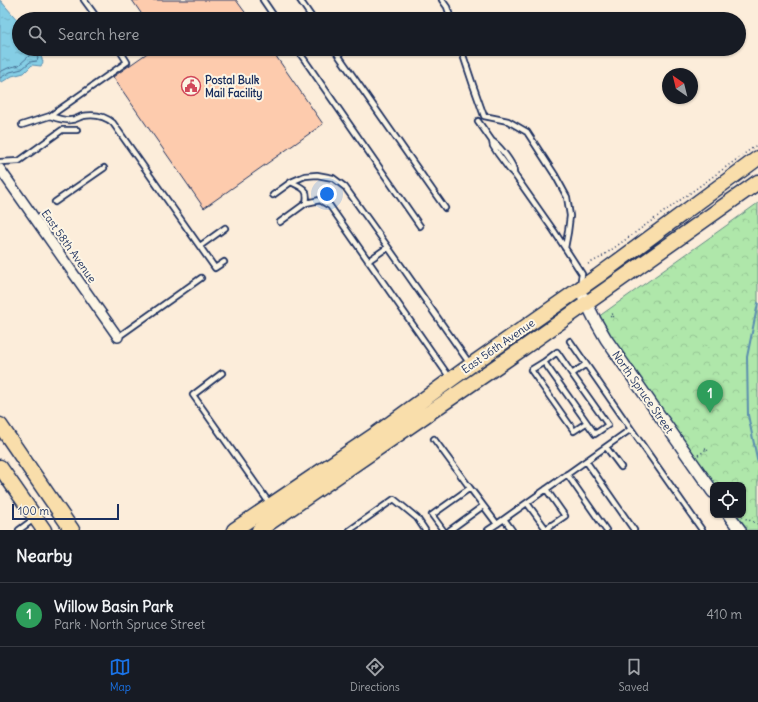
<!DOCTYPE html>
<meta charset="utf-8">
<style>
body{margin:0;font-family:Delius,sans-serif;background:#20242c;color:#f1f3f6}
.controls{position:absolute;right:12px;bottom:12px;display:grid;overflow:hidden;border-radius:8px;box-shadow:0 1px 3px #0004}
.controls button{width:36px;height:36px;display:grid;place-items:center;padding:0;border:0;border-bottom:1px solid #363941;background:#171b24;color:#f1f3f6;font:20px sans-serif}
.compass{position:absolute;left:662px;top:68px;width:36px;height:36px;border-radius:50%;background:#171b24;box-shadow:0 1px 3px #0004;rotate:325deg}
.scale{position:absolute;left:12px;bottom:10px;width:107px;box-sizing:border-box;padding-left:4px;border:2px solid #1b2f5e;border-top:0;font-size:11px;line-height:14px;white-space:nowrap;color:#1b2f5e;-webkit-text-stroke:3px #fcf5e5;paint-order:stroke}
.you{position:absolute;left:327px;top:194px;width:14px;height:14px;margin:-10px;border:3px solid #fff;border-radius:50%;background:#1a73e8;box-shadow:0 0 0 6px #1a73e833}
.badge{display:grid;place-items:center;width:26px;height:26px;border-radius:50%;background:#1a73e8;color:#fff;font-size:13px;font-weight:700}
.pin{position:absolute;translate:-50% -33px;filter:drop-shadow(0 1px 2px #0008)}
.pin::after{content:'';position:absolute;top:21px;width:14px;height:12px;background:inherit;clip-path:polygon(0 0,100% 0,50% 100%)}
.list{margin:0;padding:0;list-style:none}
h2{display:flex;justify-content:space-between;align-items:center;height:52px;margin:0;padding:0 16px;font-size:17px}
h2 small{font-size:13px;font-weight:400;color:#9ea1a6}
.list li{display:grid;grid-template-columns:26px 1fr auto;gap:12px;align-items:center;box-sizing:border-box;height:64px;padding:0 16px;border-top:1px solid #363941}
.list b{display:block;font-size:15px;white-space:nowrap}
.list p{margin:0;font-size:13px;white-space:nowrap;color:#9ea1a6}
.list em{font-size:13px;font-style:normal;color:#9ea1a6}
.icon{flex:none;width:22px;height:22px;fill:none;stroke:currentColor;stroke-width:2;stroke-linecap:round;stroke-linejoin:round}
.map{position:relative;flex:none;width:758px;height:530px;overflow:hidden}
.search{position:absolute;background:#171b24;box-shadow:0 1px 3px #0004;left:12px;right:12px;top:12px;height:44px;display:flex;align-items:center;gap:10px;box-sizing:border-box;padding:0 14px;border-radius:22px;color:#9ea1a6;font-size:15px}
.sheet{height:116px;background:#171b24}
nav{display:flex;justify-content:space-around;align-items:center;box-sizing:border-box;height:56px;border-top:1px solid #363941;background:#171b24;font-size:11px;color:#9ea1a6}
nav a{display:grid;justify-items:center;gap:2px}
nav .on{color:#1a73e8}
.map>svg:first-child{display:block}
</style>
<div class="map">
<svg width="758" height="530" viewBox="0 0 758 530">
<defs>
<pattern id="park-crowns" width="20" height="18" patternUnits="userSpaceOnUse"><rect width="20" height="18" fill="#afe7aa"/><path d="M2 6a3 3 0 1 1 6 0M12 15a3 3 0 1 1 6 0" fill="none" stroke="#96c695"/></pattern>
<pattern id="water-ripples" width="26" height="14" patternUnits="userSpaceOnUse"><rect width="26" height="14" fill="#85cee5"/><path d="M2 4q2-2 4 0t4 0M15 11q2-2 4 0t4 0" fill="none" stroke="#72b1c7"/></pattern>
</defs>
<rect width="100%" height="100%" fill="#fcedda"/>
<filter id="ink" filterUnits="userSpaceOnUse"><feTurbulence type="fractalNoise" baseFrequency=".025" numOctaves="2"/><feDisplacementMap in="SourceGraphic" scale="8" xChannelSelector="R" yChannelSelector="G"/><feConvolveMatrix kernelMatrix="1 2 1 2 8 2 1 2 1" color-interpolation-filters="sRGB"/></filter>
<g filter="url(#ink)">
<path fill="url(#park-crowns)" stroke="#658b84" d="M758 203V530H744L733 515H743V485H713L611 340 598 317Z"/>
<path fill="url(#water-ripples)" stroke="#5b8eaf" d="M0 0 19 22V49H36L41 56 43 62 41 66 32 65 24 73 12 76 2 82 0 81Z"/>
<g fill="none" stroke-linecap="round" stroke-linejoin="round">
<path stroke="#456f94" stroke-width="1" d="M0 72 8 68 19 65 29 56 28 49
M0 78 10 72 22 69 30 62 37 61 38 58 34 52 33 49"/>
<path stroke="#5b8eaf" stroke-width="2" d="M758 303 747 357 748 415 758 463"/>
</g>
<path fill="#fdcbad" stroke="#1b2f5e" d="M132 0H236L250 19H145Z
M153 49H271L323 124 204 208 113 77Z"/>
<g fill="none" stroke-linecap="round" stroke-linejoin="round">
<defs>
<path id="service" d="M84 0 98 19
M263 0 276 19
M300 0 313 19
M442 0 447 7 451 19
M297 49 420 226
M334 49 445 208
M461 49 473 85 484 116 508 121 527 132 555 175 567 197 570 216 568 232 565 248
M50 116C56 118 64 121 71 120 75 120 79 117 83 116 94 114 105 116 113 123L215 268 224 262
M478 121 492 141 493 146 498 154 509 169 514 174 554 231 582 274 580 285
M22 125 50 116 127 62 119 49
M492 141C498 144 510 160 513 167 514 169 514 172 514 174
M0 162 19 161 62 130H77
M291 182C303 188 309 189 306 203
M273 195 291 182 305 176 317 175 333 178 345 187 388 247 470 364
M55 202 104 168
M280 222 306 203 320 200 330 206 450 378
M200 246 225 228
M368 261 388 247
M118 337 201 278
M544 362 557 352 572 374
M586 364 572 374 608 425 595 434 544 362 531 370 574 431 586 423
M222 373 193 395 270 504
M631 429 702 530
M434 439 470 488
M606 447 621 467
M586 461 634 530
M567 474 606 530
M527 503 546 529 565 516 546 489
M504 519 512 530
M497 524 631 429 570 341
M19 530 34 519
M350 530 394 499 417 518 425 530
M443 530 432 515 470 488 497 524 488 530
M450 530 483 506"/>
<path id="minor" d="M0 169 118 337"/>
<path id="tertiary" d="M584 298 595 320 606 339 713 492
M729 515 740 530"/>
<path id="primary" d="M0 425 72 530
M0 467 44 530
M234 530 376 434 471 365 598 276 758 158
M259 530 522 349 758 182"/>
</defs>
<use href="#service" stroke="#1b2f5e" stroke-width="8"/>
<use href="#minor" stroke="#1b2f5e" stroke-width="12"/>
<use href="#tertiary" stroke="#1b2f5e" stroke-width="14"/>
<use href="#primary" stroke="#1b2f5e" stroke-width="17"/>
<path stroke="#1b2f5e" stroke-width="1.5" stroke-dasharray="1 3" stroke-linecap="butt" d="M588 264 600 258 758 144
M613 314 611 315 610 316 612 318 614 316
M705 448 708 449 707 451H705Z
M698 455 705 451
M742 517 758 524"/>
<use href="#service" stroke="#fcf5e5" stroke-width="4.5"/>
<use href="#minor" stroke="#fcf5e5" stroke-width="9"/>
<use href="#tertiary" stroke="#fcf5e5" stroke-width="11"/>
<use href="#primary" stroke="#f9deab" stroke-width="14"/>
</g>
</g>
<defs>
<symbol id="civic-ring" viewBox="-11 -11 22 22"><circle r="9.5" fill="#fcf5e5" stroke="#d1495b" stroke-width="1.5"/><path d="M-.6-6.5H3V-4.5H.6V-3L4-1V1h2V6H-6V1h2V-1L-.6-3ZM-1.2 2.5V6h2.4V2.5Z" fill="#d1495b"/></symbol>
</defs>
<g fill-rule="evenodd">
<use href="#civic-ring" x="180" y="75" width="22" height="22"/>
</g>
<g text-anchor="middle" stroke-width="4" stroke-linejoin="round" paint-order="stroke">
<g font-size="11" font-weight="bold" fill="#1b2f5e" stroke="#fcf5e5" text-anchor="start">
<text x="205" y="84">Postal Bulk<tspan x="205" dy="13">Mail Facility</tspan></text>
</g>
<g font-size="11" fill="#1b2f5e" stroke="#fcf5e5">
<text transform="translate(69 246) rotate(55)" y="4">East 58th Avenue</text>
<text transform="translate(498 346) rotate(-35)" y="4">East 56th Avenue</text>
<text transform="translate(643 392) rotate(55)" y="4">North Spruce Street</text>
</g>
</g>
</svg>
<div class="controls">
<button><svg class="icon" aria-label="locate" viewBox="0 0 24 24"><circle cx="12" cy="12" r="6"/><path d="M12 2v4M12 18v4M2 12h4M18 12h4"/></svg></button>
</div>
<svg class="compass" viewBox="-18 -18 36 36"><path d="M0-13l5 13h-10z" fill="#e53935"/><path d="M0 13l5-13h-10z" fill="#9ea1a6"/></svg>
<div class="scale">100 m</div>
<div class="you"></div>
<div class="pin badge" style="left:710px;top:413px;background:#2e9e5b">1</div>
<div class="search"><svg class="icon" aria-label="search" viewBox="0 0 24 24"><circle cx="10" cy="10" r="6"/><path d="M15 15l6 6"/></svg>Search here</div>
</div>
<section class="sheet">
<h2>Nearby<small></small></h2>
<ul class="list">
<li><span class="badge" style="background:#2e9e5b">1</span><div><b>Willow Basin Park</b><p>Park · North Spruce Street</p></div><em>410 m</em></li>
</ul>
</section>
<nav>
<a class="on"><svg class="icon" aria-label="map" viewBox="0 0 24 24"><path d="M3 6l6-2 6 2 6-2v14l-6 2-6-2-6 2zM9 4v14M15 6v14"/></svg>Map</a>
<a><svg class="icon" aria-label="directions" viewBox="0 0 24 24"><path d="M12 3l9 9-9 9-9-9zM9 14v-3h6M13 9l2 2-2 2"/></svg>Directions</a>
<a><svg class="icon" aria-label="saved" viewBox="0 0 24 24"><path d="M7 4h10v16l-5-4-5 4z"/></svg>Saved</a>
</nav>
